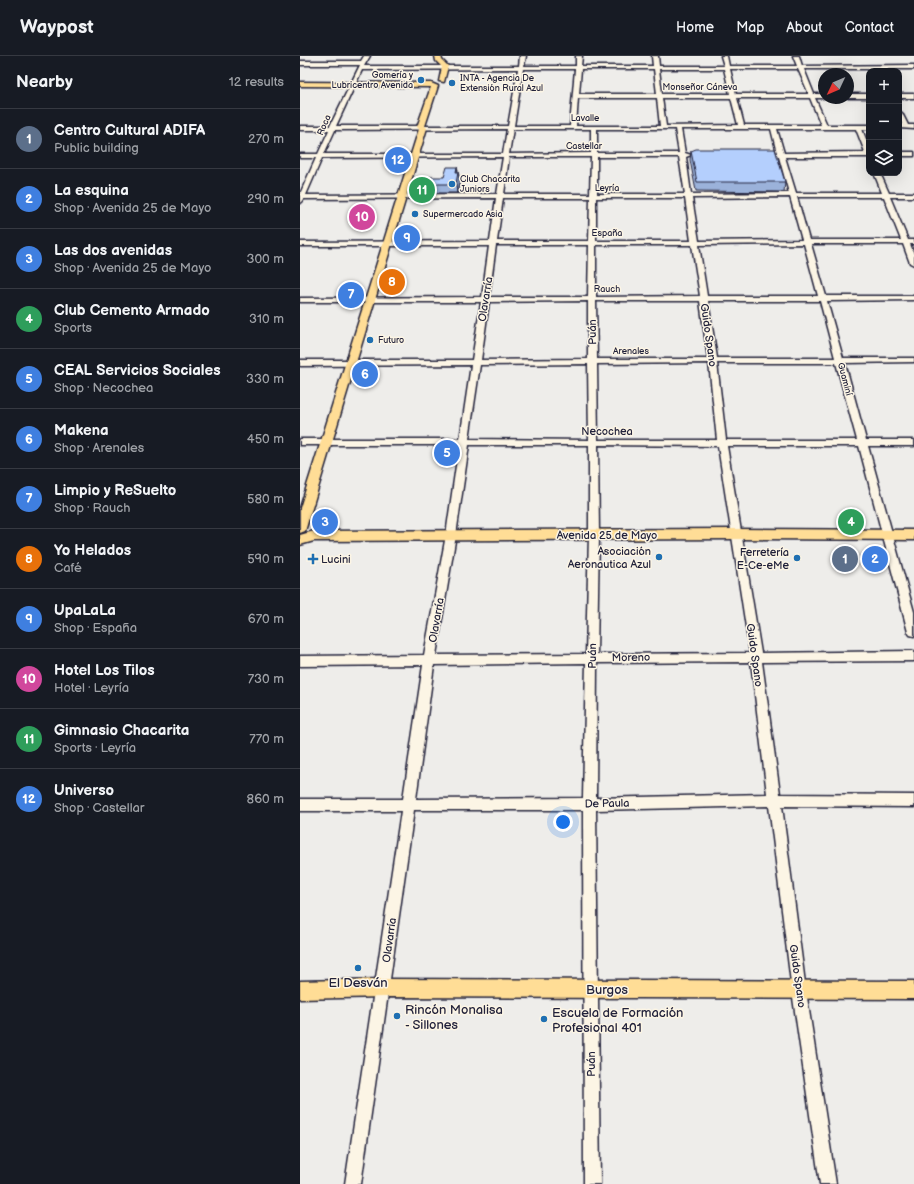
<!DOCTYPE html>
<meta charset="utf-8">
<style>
body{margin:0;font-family:"Balsamiq Sans",sans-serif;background:#242831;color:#f1f3f6}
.controls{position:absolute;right:12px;top:12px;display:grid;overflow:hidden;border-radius:8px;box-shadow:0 4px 16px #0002}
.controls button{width:36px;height:36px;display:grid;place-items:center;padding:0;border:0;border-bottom:1px solid #363941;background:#171b24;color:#f1f3f6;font:20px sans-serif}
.compass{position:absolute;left:518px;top:12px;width:36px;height:36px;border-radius:50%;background:#171b24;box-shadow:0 4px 16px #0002;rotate:226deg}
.you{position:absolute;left:263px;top:766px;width:14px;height:14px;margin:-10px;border:3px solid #fff;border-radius:50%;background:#1a73e8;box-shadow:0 0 0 6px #1a73e833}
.badge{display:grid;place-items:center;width:26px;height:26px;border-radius:50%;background:#1f6fb2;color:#fff;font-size:13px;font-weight:700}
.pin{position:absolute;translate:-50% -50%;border:2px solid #fff;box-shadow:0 1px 4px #0006}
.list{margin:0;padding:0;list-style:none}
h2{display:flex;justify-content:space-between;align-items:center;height:52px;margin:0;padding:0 16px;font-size:17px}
h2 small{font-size:13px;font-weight:400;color:#9ea1a6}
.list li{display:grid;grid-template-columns:26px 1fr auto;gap:12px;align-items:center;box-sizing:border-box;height:60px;padding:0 16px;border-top:1px solid #363941}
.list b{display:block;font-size:15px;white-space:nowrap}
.list p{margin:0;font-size:13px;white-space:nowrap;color:#9ea1a6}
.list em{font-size:13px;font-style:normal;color:#9ea1a6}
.icon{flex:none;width:22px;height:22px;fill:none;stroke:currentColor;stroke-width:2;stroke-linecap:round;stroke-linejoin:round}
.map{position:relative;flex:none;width:614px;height:1128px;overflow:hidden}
header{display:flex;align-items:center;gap:24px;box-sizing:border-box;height:56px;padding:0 20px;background:#171b24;border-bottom:1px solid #363941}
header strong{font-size:19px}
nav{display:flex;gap:22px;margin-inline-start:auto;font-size:14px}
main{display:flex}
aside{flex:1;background:#171b24}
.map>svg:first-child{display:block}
</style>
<header>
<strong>Waypost</strong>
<nav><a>Home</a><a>Map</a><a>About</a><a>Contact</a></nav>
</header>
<main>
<aside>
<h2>Nearby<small>12 results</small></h2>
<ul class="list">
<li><span class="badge" style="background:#5c6f8a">1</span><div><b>Centro Cultural ADIFA</b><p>Public building</p></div><em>270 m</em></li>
<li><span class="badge" style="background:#3f7fe0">2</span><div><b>La esquina</b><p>Shop · Avenida 25 de Mayo</p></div><em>290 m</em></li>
<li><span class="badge" style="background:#3f7fe0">3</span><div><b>Las dos avenidas</b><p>Shop · Avenida 25 de Mayo</p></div><em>300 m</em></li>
<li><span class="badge" style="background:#2e9e5b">4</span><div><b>Club Cemento Armado</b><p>Sports</p></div><em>310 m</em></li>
<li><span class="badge" style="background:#3f7fe0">5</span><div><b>CEAL Servicios Sociales</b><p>Shop · Necochea</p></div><em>330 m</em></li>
<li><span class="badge" style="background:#3f7fe0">6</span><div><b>Makena</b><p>Shop · Arenales</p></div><em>450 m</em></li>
<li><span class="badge" style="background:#3f7fe0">7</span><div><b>Limpio y ReSuelto</b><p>Shop · Rauch</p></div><em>580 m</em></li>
<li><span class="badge" style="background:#e8710a">8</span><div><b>Yo Helados</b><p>Café</p></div><em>590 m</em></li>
<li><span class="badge" style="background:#3f7fe0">9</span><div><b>UpaLaLa</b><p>Shop · España</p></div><em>670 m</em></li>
<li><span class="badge" style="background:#d1479c">10</span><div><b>Hotel Los Tilos</b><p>Hotel · Leyría</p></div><em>730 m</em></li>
<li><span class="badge" style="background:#2e9e5b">11</span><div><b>Gimnasio Chacarita</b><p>Sports · Leyría</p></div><em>770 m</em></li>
<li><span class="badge" style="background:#3f7fe0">12</span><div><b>Universo</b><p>Shop · Castellar</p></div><em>860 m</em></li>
</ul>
</aside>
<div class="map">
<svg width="614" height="1128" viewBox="0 0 614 1128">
<rect width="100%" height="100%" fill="#eeedea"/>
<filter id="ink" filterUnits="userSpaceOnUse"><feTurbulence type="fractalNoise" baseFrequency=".025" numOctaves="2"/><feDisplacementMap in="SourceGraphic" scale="8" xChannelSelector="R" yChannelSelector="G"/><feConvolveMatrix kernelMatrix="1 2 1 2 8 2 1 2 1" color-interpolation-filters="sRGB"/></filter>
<g filter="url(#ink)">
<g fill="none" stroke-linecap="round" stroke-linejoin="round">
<defs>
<path id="minor" d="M64 0H70L64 10H219L220 0H226L224 10H276V0H282L281 10H353L352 0H358L359 10H424L421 0H427L429 10H497L493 0H499L502 10 614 9V13H504L514 38H524V42H515L527 69H569V73H562L569 91V101H485L496 137H582L574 117H580L589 137H614V141H590L608 184H614V188H610L614 198V209L610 207 603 188H511L526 240H614V244L527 245 543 302H614V306L545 307 566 384H614V390H568L614 556V580L610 579 608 576 559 390H427L461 597 614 595V605L462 606 480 738 614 739V751L482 750 506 935 536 1128H520L492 935 469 750 296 754 300 1128H284L283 754H114L61 1128H45L101 755H0V743H103L123 609 0 610V600L124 599 146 479 159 389H0V383H160L171 309 0 310V304H172L181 246H0V242L182 241 189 190H0V186L190 185 196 142 4 143 2 146 0 147V138L16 102H0V98H18L29 74H0V70H30L60 9H0V5H61ZM218 13 208 70H36L62 14ZM223 13H275L270 70H214ZM281 13H354L357 38H279ZM359 13H424L430 38H362ZM430 13H498L509 38H436ZM278 42H357L360 70H276ZM362 42H431L438 69 366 70ZM437 42H510L521 69H444ZM207 73 203 98H24L35 74ZM213 73H291V97L209 98ZM297 73H375L379 97H297ZM381 73H471L477 97H462L459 99 462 101H479L489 137 391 138 386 101 391 99 385 97ZM477 73H556L565 96 484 97ZM203 101 197 138 6 139 22 102ZM209 101H291L290 138H204ZM297 101H379L385 138H297ZM490 141 502 184 399 185 392 142ZM497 141H584L601 184H509ZM203 142H290L289 185H197ZM296 142H385L391 185H296ZM504 188 518 240H407L399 189ZM196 189H289L288 241H189ZM296 189H392L400 240 296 241ZM288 245V303L181 304 189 246ZM296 245H400L408 303H297ZM408 245H520L535 302H417ZM409 307 417 384H298L297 308ZM417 307H536L557 384H426ZM288 308 289 384 169 383 180 309ZM169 389H289V479L286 598 136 599 156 479ZM298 389 418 390 450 597 297 598 299 479ZM451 606 467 738 296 742 297 607ZM286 607 283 742 116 743 134 609Z
M548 38H569V42H548Z
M599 38H614V42H599Z
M599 55 602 57 608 69H614V73L599 72V68H602L599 62Z
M599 96H614V100H599Z"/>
<path id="major" d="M135 0H141L142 4 148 10 144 26 139 25 142 11 136 5Z
M0 26 131 27 138 30 125 70 127 72 6 472 5 475 0 477V452L119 73 117 71 131 31 0 30Z
M436 473 614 474V484L436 483 14 485 0 489V479L14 475Z
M83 923 614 925V943L83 941 0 943V925Z"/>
</defs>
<use href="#minor" stroke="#22223b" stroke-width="3"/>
<use href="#major" stroke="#22223b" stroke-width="3"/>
<use href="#minor" fill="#fcf5e5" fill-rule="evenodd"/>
<use href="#major" fill="#ffdd96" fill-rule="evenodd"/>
</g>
<path fill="#9bb2da" stroke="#22223b" d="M391 95 485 126 484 136 396 135 390 104Z
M157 111 160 125 157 137H117L115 128 144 121Z"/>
<path fill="#7e91b1" stroke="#22223b" d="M157 111 160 125 157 137 156 128V116Z"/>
<path fill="#b4cffd" stroke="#22223b" d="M396 93H475L485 126H397L391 95Z
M147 111H157L156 116H158L156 128H115L117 121H144Z"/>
</g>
<g fill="#1f6fb2" stroke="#fcf5e5" stroke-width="1.5">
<circle cx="121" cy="24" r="4"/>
<circle cx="152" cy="27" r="4"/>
<circle cx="152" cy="128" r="4"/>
<circle cx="115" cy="158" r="4"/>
<circle cx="70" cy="284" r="4"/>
<circle cx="359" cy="501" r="4"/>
<circle cx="497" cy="502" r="4"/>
<path d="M11 497h4v4h4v4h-4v4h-4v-4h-4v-4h4z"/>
<circle cx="58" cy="912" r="4"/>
<circle cx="97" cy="960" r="4"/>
<circle cx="244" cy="963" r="4"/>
</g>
<g text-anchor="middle" stroke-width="3" stroke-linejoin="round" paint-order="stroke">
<g font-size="9" fill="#22223b" stroke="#fcf5e5" text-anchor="start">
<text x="113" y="22" text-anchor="end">Gomería y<tspan x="113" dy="10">Lubricentro Avenida</tspan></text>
<text x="160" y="25">INTA - Agencia De<tspan x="160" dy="10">Extensión Rural Azul</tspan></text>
<text x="160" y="126">Club Chacarita<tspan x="160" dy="10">Juniors</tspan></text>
<text x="123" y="161">Supermercado Asia</text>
<text x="78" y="287">Futuro</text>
</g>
<g font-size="9" fill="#22223b" stroke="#fcf5e5">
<text x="400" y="34">Monseñor Cáneva</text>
<text x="285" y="65">Lavalle</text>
<text transform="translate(24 69) rotate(-67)" y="3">Roca</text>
<text x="284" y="93">Castellar</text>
<text x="307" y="135">Leyría</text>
<text x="307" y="180">España</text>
<text x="307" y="236">Rauch</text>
<text x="331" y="298">Arenales</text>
<text transform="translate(545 323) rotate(75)" y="3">Guaminí</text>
</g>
<g font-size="11" fill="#22223b" stroke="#fcf5e5">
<text transform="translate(185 243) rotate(-81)" y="4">Olavarría</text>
<text transform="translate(292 276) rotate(-91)" y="4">Puán</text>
<text transform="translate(409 279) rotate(82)" y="4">Guido Spano</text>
<text x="307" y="379">Necochea</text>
<text x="307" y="483">Avenida 25 de Mayo</text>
<text transform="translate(136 564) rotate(-80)" y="4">Olavarría</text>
<text transform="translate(455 599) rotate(82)" y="4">Guido Spano</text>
<text transform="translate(292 600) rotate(-89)" y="4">Puán</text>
<text transform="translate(331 601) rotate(-1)" y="4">Moreno</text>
<text transform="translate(307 747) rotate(-1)" y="4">De Paula</text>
<text transform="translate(89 884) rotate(-82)" y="4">Olavarría</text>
<text transform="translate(498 920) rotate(82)" y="4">Guido Spano</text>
<text transform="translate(291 1008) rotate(-90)" y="4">Puán</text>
</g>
<g font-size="11" fill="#22223b" stroke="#fcf5e5" text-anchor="end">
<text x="351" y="499">Asociación<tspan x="351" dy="13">Aeronautica Azul</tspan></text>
<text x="489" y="500">Ferretería<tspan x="489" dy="13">E-Ce-eMe</tspan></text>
<text x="21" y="507" text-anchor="start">Lucini</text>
</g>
<g font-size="13" fill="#22223b" stroke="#fcf5e5" text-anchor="start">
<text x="58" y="931" text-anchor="middle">El Desván</text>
<text x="105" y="958">Rincón Monalisa<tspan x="105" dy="15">- Sillones</tspan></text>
<text x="252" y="961">Escuela de Formación<tspan x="252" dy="15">Profesional 401</tspan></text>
</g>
<g font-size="13" fill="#22223b" stroke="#fcf5e5">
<text x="307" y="938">Burgos</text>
</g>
</g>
</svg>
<div class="controls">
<button>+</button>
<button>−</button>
<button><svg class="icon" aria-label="layers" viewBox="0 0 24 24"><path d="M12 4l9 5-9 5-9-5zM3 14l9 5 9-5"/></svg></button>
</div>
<svg class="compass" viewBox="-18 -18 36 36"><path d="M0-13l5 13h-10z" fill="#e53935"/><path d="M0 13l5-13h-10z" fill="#9ea1a6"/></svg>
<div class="you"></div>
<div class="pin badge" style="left:545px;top:503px;background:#5c6f8a">1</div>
<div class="pin badge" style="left:575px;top:503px;background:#3f7fe0">2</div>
<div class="pin badge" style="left:25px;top:466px;background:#3f7fe0">3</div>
<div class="pin badge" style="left:551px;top:466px;background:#2e9e5b">4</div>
<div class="pin badge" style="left:147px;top:397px;background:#3f7fe0">5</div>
<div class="pin badge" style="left:65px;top:318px;background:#3f7fe0">6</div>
<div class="pin badge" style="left:51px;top:239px;background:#3f7fe0">7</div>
<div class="pin badge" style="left:92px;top:226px;background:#e8710a">8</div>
<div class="pin badge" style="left:107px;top:182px;background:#3f7fe0">9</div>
<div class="pin badge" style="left:62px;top:161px;background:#d1479c">10</div>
<div class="pin badge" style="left:122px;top:134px;background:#2e9e5b">11</div>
<div class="pin badge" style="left:98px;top:104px;background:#3f7fe0">12</div>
</div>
</main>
